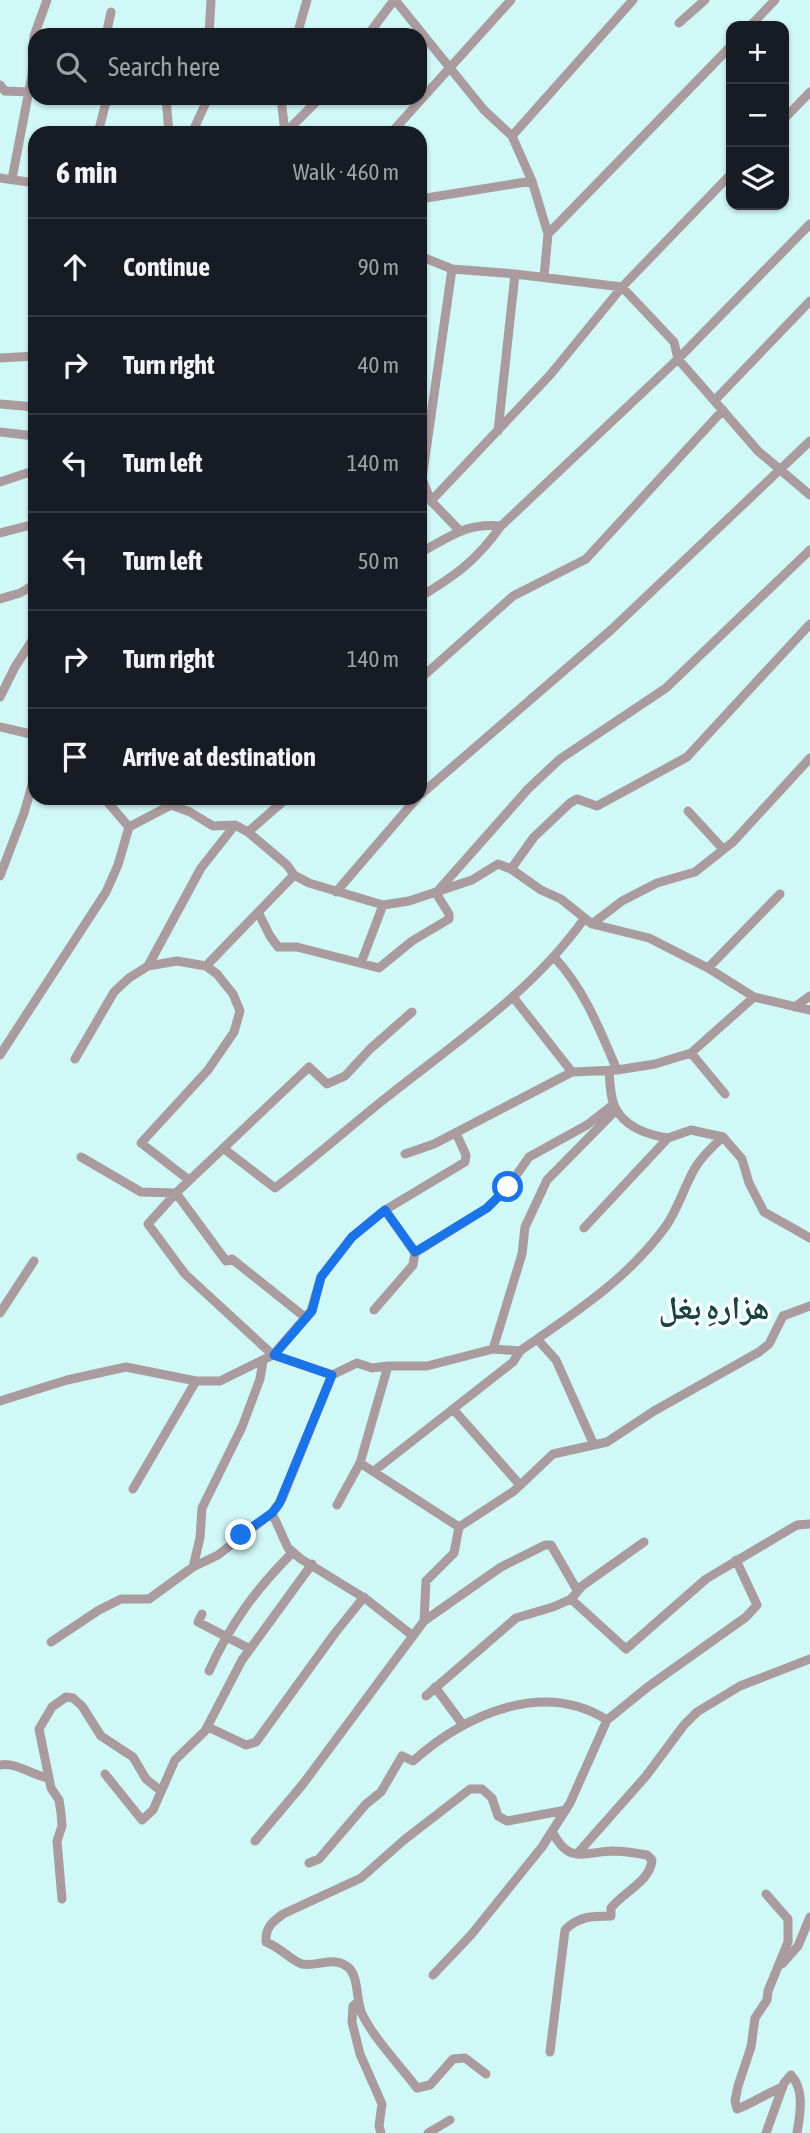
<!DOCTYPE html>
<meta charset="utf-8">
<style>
body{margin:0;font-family:"Asap Condensed","Noto Naskh Arabic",sans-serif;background:#242831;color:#f1f3f6}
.controls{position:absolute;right:21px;top:21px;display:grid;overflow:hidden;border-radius:14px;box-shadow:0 2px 5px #0004}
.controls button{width:63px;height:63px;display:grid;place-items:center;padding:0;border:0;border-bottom:2px solid #363941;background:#171b24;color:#f1f3f6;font:35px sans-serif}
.stop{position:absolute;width:21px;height:21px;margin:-16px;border:5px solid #1a73e8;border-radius:50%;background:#fff}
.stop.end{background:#1a73e8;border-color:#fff;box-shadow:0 2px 7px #0008}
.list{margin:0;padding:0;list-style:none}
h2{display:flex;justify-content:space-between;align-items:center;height:91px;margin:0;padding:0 28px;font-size:30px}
h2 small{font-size:23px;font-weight:400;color:#9ea1a6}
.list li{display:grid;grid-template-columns:46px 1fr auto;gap:21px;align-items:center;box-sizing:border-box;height:98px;padding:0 28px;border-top:2px solid #363941}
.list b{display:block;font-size:26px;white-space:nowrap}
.list em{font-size:23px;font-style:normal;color:#9ea1a6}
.icon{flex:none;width:38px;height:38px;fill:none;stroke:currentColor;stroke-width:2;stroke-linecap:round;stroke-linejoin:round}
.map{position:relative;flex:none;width:810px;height:2133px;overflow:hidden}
.search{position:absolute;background:#171b24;box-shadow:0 2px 5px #0004;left:28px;top:28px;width:399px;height:77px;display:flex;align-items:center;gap:18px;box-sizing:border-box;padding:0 24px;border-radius:21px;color:#9ea1a6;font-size:26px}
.panel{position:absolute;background:#171b24;box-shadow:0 2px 5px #0004;left:28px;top:126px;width:399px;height:679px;border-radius:21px}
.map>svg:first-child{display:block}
</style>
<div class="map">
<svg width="810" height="2133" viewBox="0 0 810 2133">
<rect width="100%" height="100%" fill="#d0f8f7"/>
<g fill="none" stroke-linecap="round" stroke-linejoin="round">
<path stroke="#aa9b9f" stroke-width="9" d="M395 0 484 110 512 136 532 181 548 234 544 277
M679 23 705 0
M750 26 775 0
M106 35 111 12
M209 35 211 0
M297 35 307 0
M368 35 394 0
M0 85 5 91 29 92
M166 98 169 133
M281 98 285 133
M784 119 810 92
M98 133 107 98
M192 133 208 98
M285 133 320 98
M391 133 511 0
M512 136 633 0
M0 178 35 183
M12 179 32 75 34 36 47 0
M420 199 532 181
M548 234 731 46
M420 256 452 269 515 274 622 287 674 342 678 359 758 451 810 495
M452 269 422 479 431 501 460 531
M0 358 35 356
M715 400 810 301
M0 404 35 407
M498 431 515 274
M0 432 35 436
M0 482 30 472 35 473
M431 501 550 375 622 287 731 174
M0 533 35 524
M420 553C449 537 467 522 501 526
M420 597C456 575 476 561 501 526L678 359 810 224
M0 599 20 593 35 584
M420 679 513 596 586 559 723 410
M0 697 15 667 35 636
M0 727 35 735
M420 795 611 630 810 441
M104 798 129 827
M688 811 723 849
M129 827 171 805 190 812 213 826 235 825 248 832 287 865 294 875 309 883 383 905 409 901 472 880 498 864 511 869 541 890 561 899 592 924 649 938 708 968 754 997 810 1010
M248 832 287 798
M511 869 534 837 570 803 577 799 597 806 687 757 810 624
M0 876 24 813 35 775
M336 892 417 798
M258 912 270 936 278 947H297L379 968 412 941 449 919V914L436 893 528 789 560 759 666 688 810 550
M592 924 622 901 657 883 695 872 733 842 810 758
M555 958C584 989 600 1030 617 1070
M361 963 383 905
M148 966 201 868 235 825
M206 966 294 875
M708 968 780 894
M513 997 572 1072
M795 1007 810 996
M412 1012 370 1049 345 1076 327 1084 309 1067 176 1193 148 1224 185 1274 273 1355 311 1311 321 1277 352 1237 385 1210 465 1162 466 1155 456 1133
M691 1053 725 1094
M0 1055 106 892 118 865 129 827
M75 1059 114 992 129 978 148 966 177 961 206 966 217 974 233 994 240 1011 234 1032 208 1070 141 1143 189 1180
M609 1070C610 1082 610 1099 616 1109 626 1128 649 1135 668 1138
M223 1148 275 1188C314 1159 349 1127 387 1097 456 1042 532 992 584 919
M405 1154 434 1144 572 1072 617 1070 655 1064 691 1053 754 997
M81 1157 141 1192 176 1193 226 1261 232 1259 306 1318
M584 1228 668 1138 691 1130 723 1137 742 1159 749 1183 764 1212 810 1238
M415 1253 487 1208 508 1187 529 1157 587 1125 614 1104
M374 1310 413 1265 415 1253 385 1210
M0 1313 34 1261
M537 1339 556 1360 594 1445
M493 1349 522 1254 525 1227 547 1180 616 1110
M0 1401 67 1380 126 1367 196 1381H220L273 1355 332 1375 357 1363 372 1368 388 1366H427L493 1349 520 1351C573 1314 627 1280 666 1226 678 1209 684 1187 695 1168 702 1156 713 1146 723 1137
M453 1409 520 1485
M360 1463 459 1527
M374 1471 513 1362 520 1351
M133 1489 196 1381
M337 1505 360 1463 388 1366
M272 1513 288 1548 301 1559 366 1599 413 1636
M193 1567 200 1538 202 1508 242 1427 260 1379 263 1361
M571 1599 626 1649 706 1579 797 1525 810 1524
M202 1614 198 1622 250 1649
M424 1621 426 1581 454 1553 459 1527 514 1491 553 1454 607 1442 654 1411 759 1352 769 1344 783 1316 810 1306
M51 1642 99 1610 121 1599H149L193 1567 218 1555 272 1513 282 1499 332 1375
M209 1671C231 1623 256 1589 293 1552
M435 1687 463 1725
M426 1696 516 1618 553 1607 571 1599 582 1586 644 1542
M208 1727 246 1745 256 1742 335 1633 364 1597
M0 1765C16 1762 32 1775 48 1778
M105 1774 142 1820 153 1810 175 1760 205 1731 242 1660 312 1564
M255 1841 303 1784 424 1621 501 1567 545 1545H551L577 1590
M577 1854 646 1776 684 1725 697 1712 740 1686 810 1659
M309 1863 319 1859 366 1804 381 1792 402 1756 413 1761C465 1715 543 1679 607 1720
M766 1894 788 1919V1942L768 1991 767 2000 755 2018 751 2047 738 2086 735 2101 737 2109C753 2103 767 2093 783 2087
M62 1899 57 1841 62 1826 61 1813 59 1800 51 1788 39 1729 52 1707 66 1697 73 1698 82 1706 101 1736 133 1757 146 1779 161 1791
M782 1964 798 1946 810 1917
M433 1975 471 1935 542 1847 570 1803 607 1720 649 1686 746 1617 757 1605 736 1560
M358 2002 353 2006 352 2022 360 2054 382 2104 379 2126 381 2133
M550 2052 565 1930C578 1916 593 1916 611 1916V1908C623 1892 650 1882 652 1860L647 1855C636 1853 625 1851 613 1851 583 1852 569 1865 552 1831
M486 2074 465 2058 453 2059 430 2085 417 2088C399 2064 375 2040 362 2014 356 2001 359 1978 349 1968 335 1955 318 1967 302 1964 293 1962 280 1947 266 1942 265 1928 272 1922 283 1914L361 1878 404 1840 470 1789H482L492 1798 498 1816 507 1821 566 1810
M428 2133 450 2120
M766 2133 784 2083 791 2075C805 2090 800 2114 797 2133"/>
</g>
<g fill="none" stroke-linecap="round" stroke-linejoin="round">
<path stroke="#1a73e8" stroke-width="9" d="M241 1535 272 1513 279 1504 332 1375 274 1355 312 1311 321 1277 352 1237 385 1210 415 1252 487 1208 508 1187"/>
</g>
<g text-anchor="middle" stroke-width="7" stroke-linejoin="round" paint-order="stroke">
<g font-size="32" font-weight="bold" fill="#1d4141" stroke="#f6fefe">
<text x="714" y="1319">هزارهِ بغل</text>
</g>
</g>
</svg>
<div class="controls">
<button>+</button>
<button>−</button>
<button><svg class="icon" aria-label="layers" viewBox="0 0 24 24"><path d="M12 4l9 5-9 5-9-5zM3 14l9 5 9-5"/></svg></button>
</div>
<div class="stop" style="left:508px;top:1187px"></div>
<div class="stop end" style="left:241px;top:1535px"></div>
<div class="search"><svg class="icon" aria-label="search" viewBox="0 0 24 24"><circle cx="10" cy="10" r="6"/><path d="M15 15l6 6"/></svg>Search here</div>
<section class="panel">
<h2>6 min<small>Walk · 460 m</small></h2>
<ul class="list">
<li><svg class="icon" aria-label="ahead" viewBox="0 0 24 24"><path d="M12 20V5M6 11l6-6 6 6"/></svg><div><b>Continue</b></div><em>90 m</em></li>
<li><svg class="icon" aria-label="right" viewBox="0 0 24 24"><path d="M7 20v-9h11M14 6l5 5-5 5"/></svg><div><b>Turn right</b></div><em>40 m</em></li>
<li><svg class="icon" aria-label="left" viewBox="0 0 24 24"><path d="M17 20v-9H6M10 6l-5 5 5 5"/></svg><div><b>Turn left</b></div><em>140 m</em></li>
<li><svg class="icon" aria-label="left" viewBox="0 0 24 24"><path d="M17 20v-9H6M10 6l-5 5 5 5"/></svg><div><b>Turn left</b></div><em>50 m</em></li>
<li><svg class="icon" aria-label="right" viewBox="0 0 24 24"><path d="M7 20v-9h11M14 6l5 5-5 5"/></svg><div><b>Turn right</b></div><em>140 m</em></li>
<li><svg class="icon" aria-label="arrive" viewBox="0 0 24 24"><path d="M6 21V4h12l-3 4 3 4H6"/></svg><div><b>Arrive at destination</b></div></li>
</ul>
</section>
</div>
